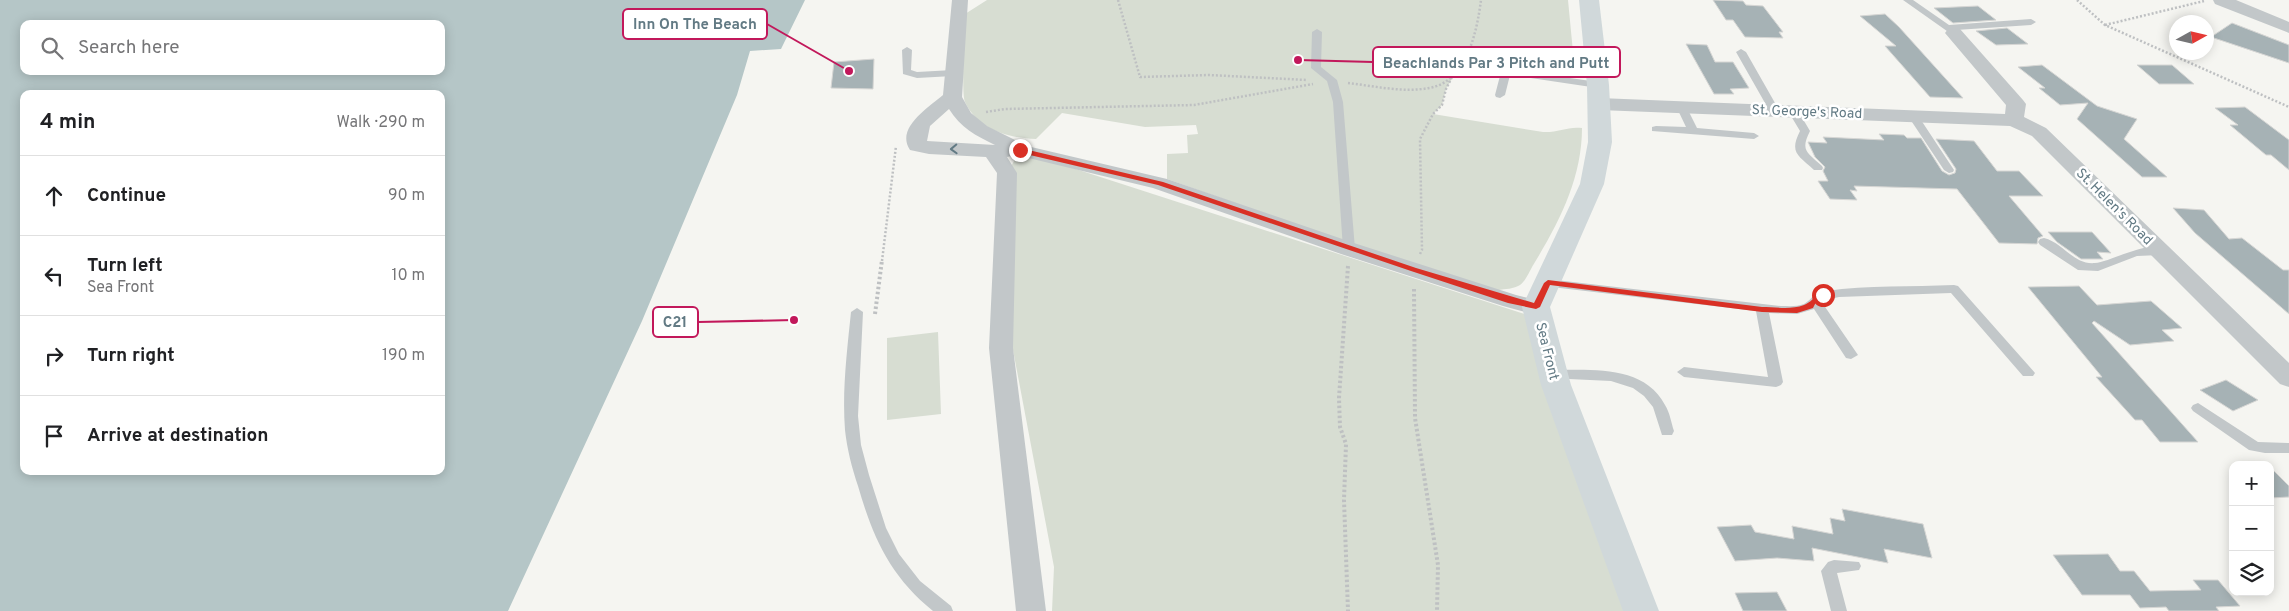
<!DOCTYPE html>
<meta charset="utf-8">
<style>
body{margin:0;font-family:Overpass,sans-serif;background:#f6f6f6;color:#202124}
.controls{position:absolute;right:15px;bottom:15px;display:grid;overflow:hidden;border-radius:10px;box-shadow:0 2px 12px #0003}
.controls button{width:45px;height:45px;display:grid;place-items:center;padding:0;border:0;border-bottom:1px solid #e0e0e0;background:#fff;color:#202124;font:25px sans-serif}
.compass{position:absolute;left:2169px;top:15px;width:45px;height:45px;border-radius:50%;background:#fff;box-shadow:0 2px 12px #0003;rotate:82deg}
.stop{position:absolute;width:15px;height:15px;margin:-11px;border:4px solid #d93025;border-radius:50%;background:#fff}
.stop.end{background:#d93025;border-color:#fff;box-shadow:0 1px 5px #0008}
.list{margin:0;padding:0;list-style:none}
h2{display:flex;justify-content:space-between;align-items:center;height:65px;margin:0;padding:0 20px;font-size:21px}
h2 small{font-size:16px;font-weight:400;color:#757577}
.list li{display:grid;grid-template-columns:32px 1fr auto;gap:15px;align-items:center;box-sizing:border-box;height:80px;padding:0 20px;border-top:1px solid #e0e0e0}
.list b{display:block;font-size:19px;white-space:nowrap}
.list p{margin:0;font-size:16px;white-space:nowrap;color:#757577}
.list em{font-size:16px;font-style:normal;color:#757577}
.icon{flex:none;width:28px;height:28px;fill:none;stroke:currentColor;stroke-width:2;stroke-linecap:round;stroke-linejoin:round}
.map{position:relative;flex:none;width:2289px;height:611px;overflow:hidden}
.search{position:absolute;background:#fff;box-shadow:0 2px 12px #0003;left:20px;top:20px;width:425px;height:55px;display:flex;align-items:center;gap:12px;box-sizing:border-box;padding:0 18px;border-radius:10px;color:#757577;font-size:19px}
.panel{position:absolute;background:#fff;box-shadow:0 2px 12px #0003;left:20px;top:90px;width:425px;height:385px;border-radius:10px}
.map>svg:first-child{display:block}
</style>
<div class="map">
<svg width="2289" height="611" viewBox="0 0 2289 611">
<rect width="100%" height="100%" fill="#f5f5f1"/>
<path fill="#d7ddd2" d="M987 0H1568L1575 73 1572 76 1457 70 1446 89 1442 105 1433 114 1543 132C1557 133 1568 126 1582 128 1582 177 1560 221 1535 262 1531 268 1526 281 1520 285 1514 289 1505 289 1498 290L1329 236 1167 179V154L1188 153 1187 135 1198 134 1196 125 1145 127 1062 113 1036 139C1009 138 978 130 965 102 961 93 965 29 965 14Z
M1020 151 1540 319 1644 611H1052L1054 567 1003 297 1007 173Z
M938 332 941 414 887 420V338Z"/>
<path fill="#b5c6c7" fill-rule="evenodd" d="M0 0H805L781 49 750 51 737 95 642 321 508 611H0ZM24 24H441V71H24ZM24 94H441V471H24Z"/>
<path fill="#a6b2b5" stroke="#d6d6d4" d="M1713 0 1743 1 1746 5 1763 6 1783 32H1779L1783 38 1745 37 1733 20H1726Z
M1978 6 1996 20 1953 23 1934 8Z
M1885 14 1899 27 1963 98 1930 97 1885 46H1896L1860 16Z
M2232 23 2289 45V63L2211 37Z
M2007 28 2028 44 1996 45 1976 31Z
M1686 44 1707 45 1715 62H1733L1749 88 1730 89 1734 94H1714Z
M874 59 873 89 831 88 834 62Z
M2042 65 2097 106 2137 119 2124 139 2167 177H2142L2077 119 2088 103 2060 105 2039 88H2045L2018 67Z
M2137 65H2172L2194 84H2159Z
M2245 107 2289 140V170L2271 155H2266L2230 125H2238L2215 108Z
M1879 134 1904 135 1907 138H1921L1942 171 1949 175 1955 173 1956 169 1936 139 1974 141 1997 171H2019L2043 196H2009L2043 236 2038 238 2037 244 1999 243 1957 189 1854 186 1857 191 1850 190 1857 200 1830 199 1818 181H1828L1823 171 1825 167 1815 157 1808 142 1827 143 1823 137 1884 140Z
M2173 208 2204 210 2229 239 2242 238 2283 270H2289V314L2195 233Z
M2048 232H2092L2111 253 2097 252 2103 259H2081L2057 242Z
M2079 286 2097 305 2151 301 2182 328 2162 330 2174 341 2130 345 2094 321 2092 323 2198 442H2160L2142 420H2135L2096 377H2102L2028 287Z
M2226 380 2258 400 2233 411 2200 390Z
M2270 467 2289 486V497L2270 498Z
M1842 509 1923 524 1932 558 1884 549 1888 563 1812 548 1814 561 1777 558 1735 561 1717 527 1751 525 1755 532 1794 539 1792 526 1833 534 1830 518 1845 521Z
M2108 554 2120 571H2134L2150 591 2201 590 2193 580H2218L2240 606 2216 607 2219 611H2169L2166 607 2140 608 2130 595H2082L2053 555Z
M1777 592 1787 611H1743L1735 593Z"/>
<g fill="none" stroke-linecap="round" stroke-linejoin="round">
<path stroke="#bec0c2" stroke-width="2.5" stroke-dasharray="2 2" stroke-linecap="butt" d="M1118 0 1140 77 1209 75 1307 80
M2077 0 2105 25 2289 107
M2105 25 2204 1
M1348 83C1374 86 1404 93 1429 88 1467 82 1477 31 1481 0
M986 112 1005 109 1194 105 1313 84
M1420 254 1422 250 1420 139 1433 114 1442 105 1446 89 1453 75
M882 261 896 146"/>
<path stroke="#bec0c2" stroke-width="4" stroke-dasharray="2.5 2.5" stroke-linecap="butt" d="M1348 266 1339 398 1340 427 1346 444 1344 500 1348 611
M1414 289 1415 418 1438 565 1437 611
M875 314 882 260"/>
<path fill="#c2c7c9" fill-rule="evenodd" d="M1903 0H1913L1949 25 2031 19 2036 22 2031 25 1956 30 1959 33 1954 36Z
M1317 29 1322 32 1321 67 1337 80 1343 102 1355 249 1349 253 1343 249 1333 102 1327 81 1311 68 1312 32Z
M907 47 912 50 911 70 917 72 953 70 958 73 953 76 917 78 903 74 902 50Z
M1741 49 1746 52 1779 110 1778 112 1774 113 1769 110 1736 52Z
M1506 69 1598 82 1603 85 1598 88 1510 75 1505 95 1500 98 1496 97 1495 95 1501 72Z
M1681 103 1686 106 1697 128 1754 133 1759 136 1754 139 1652 131V127L1656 126 1686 127 1676 106Z
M1793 108 1797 109 1810 131C1800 151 1807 152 1822 166L1823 168 1822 170H1814C1798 155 1789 153 1800 131L1788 111Z
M1913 113 1917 114 1954 170 1953 172 1949 173 1944 170 1908 116Z
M2044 238C2064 243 2073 265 2095 263 2111 262 2153 237 2166 251L2160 255 2137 256 2098 271 2078 270 2040 245 2038 242 2040 239Z
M1547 279 1781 306C1788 306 1797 307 1804 304 1813 299 1812 293 1826 291 1868 285 1912 287 1954 285L1958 286 2035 373 2033 376H2023L1951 293 1839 297 1821 301 1858 355 1851 359 1846 358 1814 309 1797 314 1769 313 1783 382 1781 385 1776 387 1684 377 1677 372 1684 367 1768 377 1756 311 1543 286 1541 283 1543 280Z
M857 308 863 312 858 416 861 445 869 475 886 528 899 554 920 581 951 606 953 611H933C890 576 873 538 858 486 852 468 847 449 845 430 842 391 847 351 851 312Z
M1553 370C1592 370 1644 365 1665 405 1670 413 1671 422 1674 431L1672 435H1662L1653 407 1644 396 1633 388 1611 381 1548 378 1546 375 1548 372Z
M2198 403 2258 442 2289 443V453H2265L2249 450 2193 411 2191 408 2193 405Z
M1834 560 1859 562 1861 566 1859 570 1837 573 1847 611H1831L1821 571 1828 562Z"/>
<path fill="#c2c7c9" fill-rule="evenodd" d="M952 0H968L962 97 971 113 987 126 1027 146 1167 179 1357 244 1516 295 1544 302 1548 307 1544 312 1536 315 1503 306 1341 254 1153 188 1016 155 1007 157 1017 173 1013 348 1046 611H1016L989 348 997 173 986 157 929 154 910 150C895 128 929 107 943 95ZM949 109C960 127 976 136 995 145L927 141 930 126Z
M2213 0H2236L2289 22V33L2215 4Z
M1954 28 1960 29 2023 100 2026 104 2024 117 2046 128 2289 363V387L2280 384 2032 136 2010 126 1599 110 1592 108 1589 104 1592 100 1599 98 2005 114 2006 105 1945 33 1948 29Z"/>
<path fill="#d0d8da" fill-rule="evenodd" d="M1579 0H1599L1609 85 1612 142 1604 184 1550 307 1571 385 1659 611H1623L1541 385 1522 307 1580 184 1588 142 1587 85Z"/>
</g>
<defs><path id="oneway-chevron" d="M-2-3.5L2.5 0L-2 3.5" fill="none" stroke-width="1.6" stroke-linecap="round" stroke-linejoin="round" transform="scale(1.25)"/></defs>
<use stroke="#627a84" href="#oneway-chevron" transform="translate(954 149) rotate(178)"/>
<path fill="#d93025" d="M1020 148 1163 182 1416 268 1534 303 1544 283 1548 280 1762 307C1775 307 1791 310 1804 305 1810 303 1814 297 1821 293L1827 295 1816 302 1813 308 1797 313 1762 312 1550 285 1540 307 1536 309 1508 303 1411 271 1158 185 1017 152 1016 150Z"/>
<g text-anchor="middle" stroke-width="5" stroke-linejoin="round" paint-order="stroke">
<g font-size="14" fill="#627a84" stroke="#fff">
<text transform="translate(1807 111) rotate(2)" y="5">St. George's Road</text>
<text transform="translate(2115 206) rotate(45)" y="5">St. Helen's Road</text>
<text transform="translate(1548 351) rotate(76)" y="5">Sea Front</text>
</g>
</g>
<path fill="none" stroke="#c2185b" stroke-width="2" d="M849 71L767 24M1298 60L1373 62M794 320L698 322"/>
<g fill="#c2185b" stroke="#fff" stroke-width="2">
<circle cx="849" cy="71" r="5"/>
<circle cx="1298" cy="60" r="5"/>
<circle cx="794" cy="320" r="5"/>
</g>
<g fill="#fff" stroke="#c2185b" stroke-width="2">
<rect x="623" y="9" width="144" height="30" rx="5"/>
<rect x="1373" y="47" width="247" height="30" rx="5"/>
<rect x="653" y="307" width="45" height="30" rx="5"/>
</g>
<g font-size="15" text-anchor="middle" font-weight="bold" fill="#627a84">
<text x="695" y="29">Inn On The Beach</text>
<text x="1496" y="68">Beachlands Par 3 Pitch and Putt</text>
<text x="675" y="327">C21</text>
</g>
</svg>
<div class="controls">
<button>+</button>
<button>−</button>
<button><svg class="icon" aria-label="layers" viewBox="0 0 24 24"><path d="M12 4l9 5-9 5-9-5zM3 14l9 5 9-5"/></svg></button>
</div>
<svg class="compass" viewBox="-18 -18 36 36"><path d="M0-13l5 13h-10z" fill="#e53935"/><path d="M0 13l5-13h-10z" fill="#757577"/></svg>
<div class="stop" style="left:1823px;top:295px"></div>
<div class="stop end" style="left:1020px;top:150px"></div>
<div class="search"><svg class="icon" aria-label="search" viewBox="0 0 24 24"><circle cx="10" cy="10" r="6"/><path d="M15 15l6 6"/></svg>Search here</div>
<section class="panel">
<h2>4 min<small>Walk · 290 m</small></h2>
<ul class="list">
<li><svg class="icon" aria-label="ahead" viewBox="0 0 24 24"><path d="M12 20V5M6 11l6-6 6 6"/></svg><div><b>Continue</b></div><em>90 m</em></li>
<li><svg class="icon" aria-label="left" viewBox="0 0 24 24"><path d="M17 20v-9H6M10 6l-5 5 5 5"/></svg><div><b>Turn left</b><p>Sea Front</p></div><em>10 m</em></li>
<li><svg class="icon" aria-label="right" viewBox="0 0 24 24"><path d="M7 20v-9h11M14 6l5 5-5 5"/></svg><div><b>Turn right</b></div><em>190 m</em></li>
<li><svg class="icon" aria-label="arrive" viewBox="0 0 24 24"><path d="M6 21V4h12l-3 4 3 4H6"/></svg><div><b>Arrive at destination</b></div></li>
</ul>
</section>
</div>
